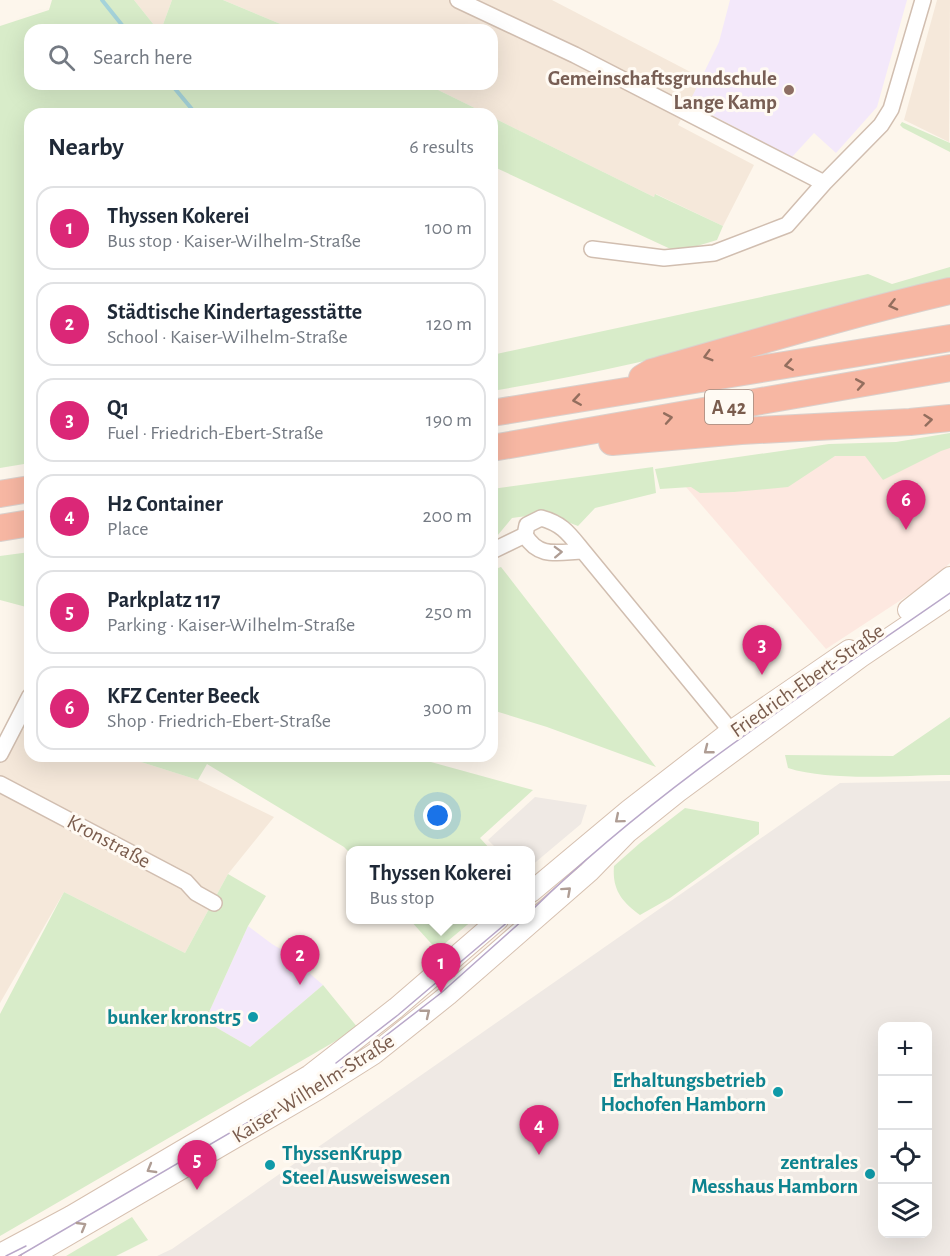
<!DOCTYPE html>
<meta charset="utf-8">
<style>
body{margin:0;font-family:"Alegreya Sans",sans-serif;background:#f6f6f7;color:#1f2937}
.controls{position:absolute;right:18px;bottom:18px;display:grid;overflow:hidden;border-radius:12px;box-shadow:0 6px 24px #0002}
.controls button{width:54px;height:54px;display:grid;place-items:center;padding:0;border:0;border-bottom:2px solid #e0e1e3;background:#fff;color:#1f2937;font:30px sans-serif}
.you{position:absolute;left:438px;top:816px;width:21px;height:21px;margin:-15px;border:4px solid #fff;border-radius:50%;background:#1a73e8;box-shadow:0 0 0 9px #1a73e833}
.badge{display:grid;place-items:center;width:39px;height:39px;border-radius:50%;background:#db2777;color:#fff;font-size:20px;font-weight:700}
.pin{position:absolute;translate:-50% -50px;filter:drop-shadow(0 2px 3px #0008)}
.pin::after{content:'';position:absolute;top:32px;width:21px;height:18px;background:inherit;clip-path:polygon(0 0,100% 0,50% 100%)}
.popup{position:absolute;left:346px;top:846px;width:189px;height:78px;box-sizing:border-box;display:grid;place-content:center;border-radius:12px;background:#fff;filter:drop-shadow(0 2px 4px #0005);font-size:20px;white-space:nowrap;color:#747a83}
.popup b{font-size:22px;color:#1f2937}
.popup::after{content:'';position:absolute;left:50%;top:100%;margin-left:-12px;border:12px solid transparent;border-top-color:#fff}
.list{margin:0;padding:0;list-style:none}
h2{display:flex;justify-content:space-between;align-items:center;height:78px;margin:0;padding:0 24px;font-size:26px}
h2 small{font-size:20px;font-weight:400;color:#747a83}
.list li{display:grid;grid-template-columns:39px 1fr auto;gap:18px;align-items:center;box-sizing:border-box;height:84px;margin:0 12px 12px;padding:0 12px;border:2px solid #e0e1e3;border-radius:18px}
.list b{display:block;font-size:22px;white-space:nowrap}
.list p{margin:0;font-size:20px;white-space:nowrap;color:#747a83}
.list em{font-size:20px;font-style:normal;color:#747a83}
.icon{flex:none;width:33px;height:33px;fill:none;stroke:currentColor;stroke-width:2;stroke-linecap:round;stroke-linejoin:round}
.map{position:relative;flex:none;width:950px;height:1256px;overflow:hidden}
.search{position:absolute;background:#fff;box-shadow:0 6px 24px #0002;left:24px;top:24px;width:474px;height:66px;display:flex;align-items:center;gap:15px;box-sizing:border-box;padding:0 21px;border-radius:18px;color:#747a83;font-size:22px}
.panel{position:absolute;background:#fff;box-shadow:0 6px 24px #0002;left:24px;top:108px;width:474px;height:654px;border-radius:18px}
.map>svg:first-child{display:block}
</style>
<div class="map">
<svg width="950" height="1256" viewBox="0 0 950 1256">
<rect width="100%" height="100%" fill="#fdf6ec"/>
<path fill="#f5e8da" d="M134 0H172L161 30H158Z
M223 0H552L702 78 678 125 754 165 723 226 656 194 654 197 492 117V114H487L426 84H492V30H295Z
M937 0H950L949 142 904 120Z
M20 715 30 719V756H122L198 780 274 817 228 874 185 953 64 892 0 1003V754Z"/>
<path fill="#fde8e0" d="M950 441V563L930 581 826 649 686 487 829 457Z"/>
<path fill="#efe9e4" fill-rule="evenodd" d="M950 781V1256H157L172 1249 840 783ZM882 1026H928V1234H882Z
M535 797 587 805 581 824 531 866V850H498L488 840Z"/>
<path fill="#f3e8fa" d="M730 0H907L877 107 836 153 814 133 792 157 689 103 719 42Z
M248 926 272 944 284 951 323 985 250 1047 205 1021Z"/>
<path fill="#d8ecc9" d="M52 0H134L158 30H30V84H426L487 114H30V463L0 468V26L49 10Z
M172 0H223L295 30H161Z
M492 117 654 197 655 194 723 226 717 240 677 252 492 166Z
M902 122 950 143V152L903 128 900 125Z
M950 267V284C798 324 647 365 492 391V355L868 274 892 284Z
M950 433V448L941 451 883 480 865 456H835L788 487 734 492 700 493 691 487 660 489 655 469 829 444 896 442Z
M653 467 656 493 595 508 578 526C550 515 542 514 512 518L492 542V489Z
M30 552V608L0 600V556Z
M501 567 656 767 547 727 492 710V570Z
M950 717V775C902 775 832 782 788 768L785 755 893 756Z
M122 756H409L533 790 480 838 491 850H351V854L344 847 207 764 198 780Z
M685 808 759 822V834L670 898 640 915C622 902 612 890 614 866L640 843Z
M228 874 266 896 248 926 205 1021 250 1047 323 985 358 1028 0 1236V1014L64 892 185 953Z
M410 920H473L437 950Z
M132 1217 148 1240 116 1256H66Z"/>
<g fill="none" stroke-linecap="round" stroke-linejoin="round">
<path stroke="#a5d3da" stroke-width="4" d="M102 0 126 30
M171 84 196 114"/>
<defs>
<path id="minor" d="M458 0 575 55 824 183
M592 249 664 258 714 253 787 225 824 183 881 125 891 109 923 0
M492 551 525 535
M583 551C558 552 539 559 525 535L527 525 541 518C563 524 569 534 583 551L731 731 738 739
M0 754 30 696
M0 784 186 882 196 893 214 903"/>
<path id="secondary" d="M908 610 950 577
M531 892 629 810 731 731 849 650
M0 1254 71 1216 310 1075 396 1008 498 920
M32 1256 317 1090 374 1054 448 995 589 872 627 833 678 792 861 657 950 597"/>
<path id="motorway" d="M642 378 652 372C751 344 850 314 950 291
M492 413 950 338
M612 442 741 431 910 422 950 418
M492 448 950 368
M0 494 30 489
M0 528 30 523"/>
</defs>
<use href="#minor" stroke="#d1beb0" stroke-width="18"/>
<use href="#secondary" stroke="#d6c0b0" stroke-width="22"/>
<use href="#motorway" stroke="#dad1cd" stroke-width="28"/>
<use href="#minor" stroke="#fff" stroke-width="15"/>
<use href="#secondary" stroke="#fff" stroke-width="20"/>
<use href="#motorway" stroke="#f7b7a3" stroke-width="26"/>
<path stroke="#b9a8c9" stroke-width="1.5" d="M531 911C656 788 806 693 950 593
M336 1063 398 1015 510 920
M6 1256 26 1246
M19 1256 353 1061 441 993 523 920"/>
</g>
<defs><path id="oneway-chevron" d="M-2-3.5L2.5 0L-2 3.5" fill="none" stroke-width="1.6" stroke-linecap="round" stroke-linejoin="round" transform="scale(1.5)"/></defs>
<g stroke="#936e5e">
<use href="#oneway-chevron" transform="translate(893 305) rotate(166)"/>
<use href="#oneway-chevron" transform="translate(708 356) rotate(164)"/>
<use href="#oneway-chevron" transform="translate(789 365) rotate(171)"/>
<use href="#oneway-chevron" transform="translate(860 384) rotate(-10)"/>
<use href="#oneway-chevron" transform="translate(577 400) rotate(171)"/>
<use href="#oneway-chevron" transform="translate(668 418) rotate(-10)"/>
<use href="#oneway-chevron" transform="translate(928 420) rotate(-6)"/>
</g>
<g stroke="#af9d94">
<use href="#oneway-chevron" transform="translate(558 552) rotate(-2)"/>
<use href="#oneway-chevron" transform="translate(708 750) rotate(142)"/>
<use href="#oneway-chevron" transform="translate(619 819) rotate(140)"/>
<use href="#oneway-chevron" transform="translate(567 891) rotate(-42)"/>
<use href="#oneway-chevron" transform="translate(426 1013) rotate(-39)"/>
<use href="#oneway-chevron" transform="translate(151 1169) rotate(150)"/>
<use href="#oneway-chevron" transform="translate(82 1226) rotate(-30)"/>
</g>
<circle fill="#8d6e63" stroke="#fffaf3" stroke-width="2" cx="789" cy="90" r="6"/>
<g fill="#0f9aa8" stroke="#fffaf3" stroke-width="2">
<circle cx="253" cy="1017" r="6"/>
<circle cx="778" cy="1092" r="6"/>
<circle cx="270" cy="1165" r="6"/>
<circle cx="870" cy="1174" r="6"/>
</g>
<g text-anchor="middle" stroke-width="6" stroke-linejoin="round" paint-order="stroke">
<rect fill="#fffaf3" stroke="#a28b7f" stroke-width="1.5" x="705" y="390" width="48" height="34" rx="4.5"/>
<g font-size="20" font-weight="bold" fill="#7a5c4d">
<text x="729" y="414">A 42</text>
</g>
<g font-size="21" font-weight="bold" fill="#785e54" stroke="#fffaf3" text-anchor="end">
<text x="777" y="85">Gemeinschaftsgrundschule<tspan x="777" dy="24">Lange Kamp</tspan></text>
</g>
<g font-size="21" fill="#7a5c4d" stroke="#fffaf3">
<text transform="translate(807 680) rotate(-35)" y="7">Friedrich-Ebert-Straße</text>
<text transform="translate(109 841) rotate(28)" y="7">Kronstraße</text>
<text transform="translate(313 1088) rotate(-32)" y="7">Kaiser-Wilhelm-Straße</text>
</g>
<g font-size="21" font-weight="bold" fill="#0d838f" stroke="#fffaf3" text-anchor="end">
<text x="241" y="1024">bunker kronstr5</text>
<text x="766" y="1087">Erhaltungsbetrieb<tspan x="766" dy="24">Hochofen Hamborn</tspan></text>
<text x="282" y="1160" text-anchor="start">ThyssenKrupp<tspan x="282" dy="24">Steel Ausweiswesen</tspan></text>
<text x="858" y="1169">zentrales<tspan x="858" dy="24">Messhaus Hamborn</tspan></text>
</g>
</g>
</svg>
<div class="controls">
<button>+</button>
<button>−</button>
<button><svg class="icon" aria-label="locate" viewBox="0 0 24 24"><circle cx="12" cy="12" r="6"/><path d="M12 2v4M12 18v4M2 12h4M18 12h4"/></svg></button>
<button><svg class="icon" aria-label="layers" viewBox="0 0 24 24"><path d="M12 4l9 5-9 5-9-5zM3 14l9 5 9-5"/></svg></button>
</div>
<div class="you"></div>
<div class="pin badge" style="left:441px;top:993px">1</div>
<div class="popup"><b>Thyssen Kokerei</b>Bus stop</div>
<div class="pin badge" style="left:300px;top:985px">2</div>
<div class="pin badge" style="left:762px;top:675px">3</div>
<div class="pin badge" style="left:539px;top:1155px">4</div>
<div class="pin badge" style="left:197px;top:1190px">5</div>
<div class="pin badge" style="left:906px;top:530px">6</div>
<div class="search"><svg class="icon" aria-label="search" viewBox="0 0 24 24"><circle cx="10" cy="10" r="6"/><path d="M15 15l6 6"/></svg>Search here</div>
<section class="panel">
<h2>Nearby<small>6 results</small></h2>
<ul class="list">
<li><span class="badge">1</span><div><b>Thyssen Kokerei</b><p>Bus stop · Kaiser-Wilhelm-Straße</p></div><em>100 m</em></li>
<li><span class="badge">2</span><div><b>Städtische Kindertagesstätte</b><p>School · Kaiser-Wilhelm-Straße</p></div><em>120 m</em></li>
<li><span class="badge">3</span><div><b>Q1</b><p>Fuel · Friedrich-Ebert-Straße</p></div><em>190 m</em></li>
<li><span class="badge">4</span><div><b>H2 Container</b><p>Place</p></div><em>200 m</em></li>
<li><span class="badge">5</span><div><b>Parkplatz 117</b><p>Parking · Kaiser-Wilhelm-Straße</p></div><em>250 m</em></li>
<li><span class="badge">6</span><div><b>KFZ Center Beeck</b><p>Shop · Friedrich-Ebert-Straße</p></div><em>300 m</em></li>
</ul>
</section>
</div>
